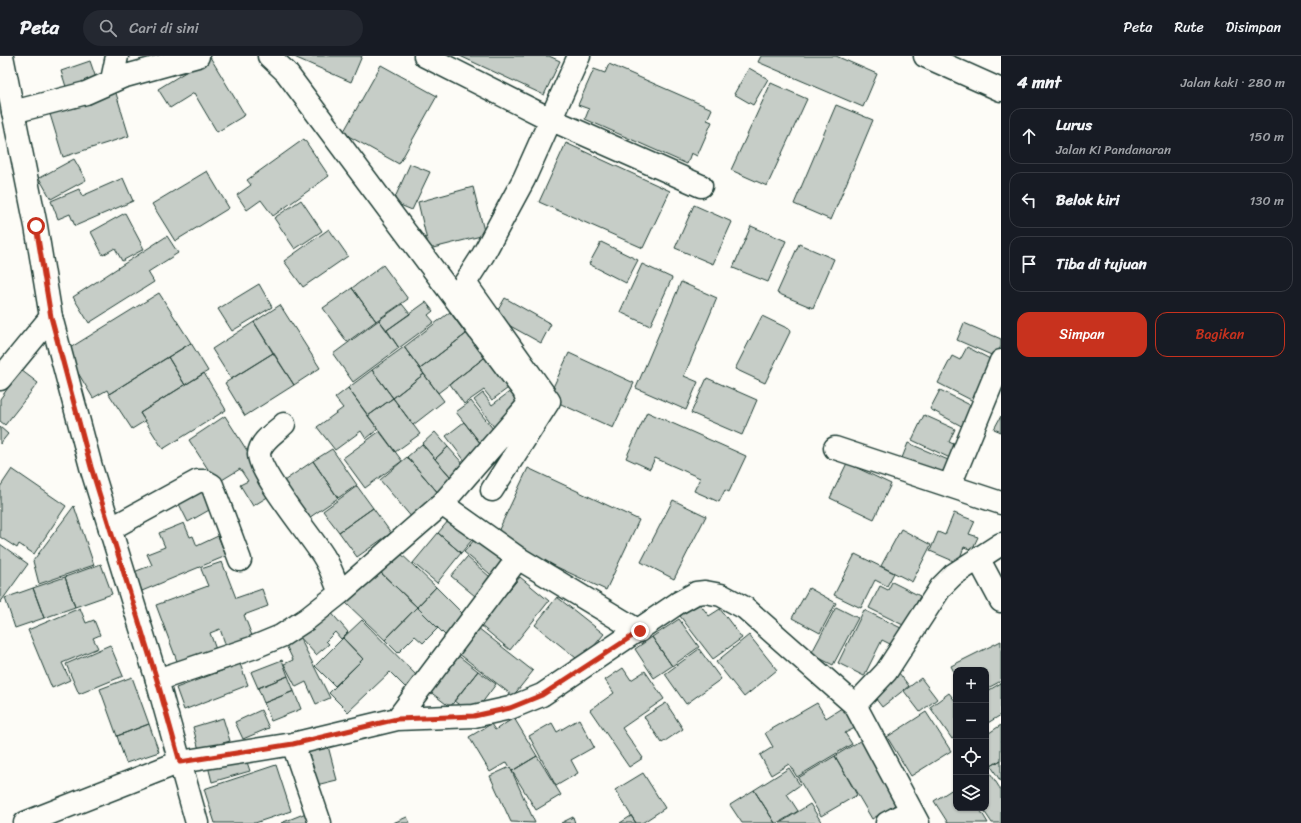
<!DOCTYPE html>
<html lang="id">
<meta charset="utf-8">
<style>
body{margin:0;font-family:Sriracha,sans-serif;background:#242831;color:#f1f3f6}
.controls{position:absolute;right:12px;bottom:12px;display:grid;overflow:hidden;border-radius:8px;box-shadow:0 1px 3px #0004}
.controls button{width:36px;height:36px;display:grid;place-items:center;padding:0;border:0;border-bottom:1px solid #363941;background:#171b24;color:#f1f3f6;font:20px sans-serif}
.stop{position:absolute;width:12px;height:12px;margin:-9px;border:3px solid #c8321e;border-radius:50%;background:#fff}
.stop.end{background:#c8321e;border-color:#fff;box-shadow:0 1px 4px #0008}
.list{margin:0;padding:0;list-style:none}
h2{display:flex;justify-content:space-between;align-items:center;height:52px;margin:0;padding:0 16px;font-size:17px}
h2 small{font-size:13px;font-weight:400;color:#9ea1a6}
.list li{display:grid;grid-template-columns:26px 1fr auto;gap:12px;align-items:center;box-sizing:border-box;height:56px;margin:0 8px 8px;padding:0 8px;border:1px solid #363941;border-radius:12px}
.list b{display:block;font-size:15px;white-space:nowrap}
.list p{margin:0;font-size:13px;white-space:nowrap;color:#9ea1a6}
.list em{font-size:13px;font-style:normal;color:#9ea1a6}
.actions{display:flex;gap:8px;padding:12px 16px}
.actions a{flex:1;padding:9px 0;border:1px solid #c8321e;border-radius:12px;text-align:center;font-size:14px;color:#c8321e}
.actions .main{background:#c8321e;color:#fff}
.icon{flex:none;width:22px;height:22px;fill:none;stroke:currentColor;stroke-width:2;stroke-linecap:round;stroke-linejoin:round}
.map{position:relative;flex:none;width:1001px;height:767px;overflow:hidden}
header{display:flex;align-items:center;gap:24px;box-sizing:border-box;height:56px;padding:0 20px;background:#171b24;border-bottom:1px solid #363941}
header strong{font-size:19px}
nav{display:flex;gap:22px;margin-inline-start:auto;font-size:14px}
.search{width:280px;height:36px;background:#242831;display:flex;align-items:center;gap:10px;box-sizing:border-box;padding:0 14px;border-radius:22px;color:#9ea1a6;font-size:15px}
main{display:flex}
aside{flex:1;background:#171b24}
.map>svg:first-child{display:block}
</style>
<header>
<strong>Peta</strong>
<div class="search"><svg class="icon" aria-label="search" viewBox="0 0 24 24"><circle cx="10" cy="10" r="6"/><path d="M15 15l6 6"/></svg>Cari di sini</div>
<nav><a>Peta</a><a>Rute</a><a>Disimpan</a></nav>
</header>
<main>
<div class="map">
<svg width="1001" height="767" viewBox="0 0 1001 767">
<rect width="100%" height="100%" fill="#fdfcf7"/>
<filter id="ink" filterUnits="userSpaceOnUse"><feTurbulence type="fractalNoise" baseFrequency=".025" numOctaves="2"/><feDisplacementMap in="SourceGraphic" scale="8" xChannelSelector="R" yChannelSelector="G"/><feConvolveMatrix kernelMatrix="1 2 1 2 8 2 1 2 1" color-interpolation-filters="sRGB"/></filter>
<g filter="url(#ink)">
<path fill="#c6cdc7" stroke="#1f3d34" d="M292 0H362L351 26Z
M460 0H549L560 5 544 39Z
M761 0H836L877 18 863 51 758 6Z
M210 1 245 59 217 76 194 37 170 52 158 33Z
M90 5 98 28 68 37 61 15Z
M609 8 712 53 707 64 712 66 697 100 691 97 687 108 585 63 589 53 578 49 594 13 605 17Z
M381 9 437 40 399 108 343 77Z
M749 12 768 23 753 49 734 38Z
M771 27 807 43 767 130 731 114Z
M115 34 129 80 63 101 49 55Z
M836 49 873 64 831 164 794 148Z
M304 83 329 120 273 160 261 144 247 154 237 139 251 129 247 124Z
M566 87 670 135 643 192 539 146Z
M74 103 86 124 51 143 39 122Z
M410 108 430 116 412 154 393 146Z
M207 115 229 152 175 185 152 148Z
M123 122 133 145 75 170 70 158 58 163 51 145 79 133 82 140Z
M473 131 485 179 429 193 418 146Z
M301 144 322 175 295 193 274 162Z
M694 149 732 166 713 208 675 192Z
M125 157 144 193 122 205 115 192 103 199 91 176Z
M751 170 786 185 768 226 733 212Z
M329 173 348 200 303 231 284 205Z
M167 180 178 197 148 216 154 226 89 267 73 241Z
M601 186 638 204 626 227 589 208Z
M799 188 834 203 813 252 777 237Z
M642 208 672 222 650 270 620 256Z
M383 209 408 243 376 265 352 232Z
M681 226 717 242 684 320 698 326 686 354 636 332Z
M259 228 272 251 232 275 218 253Z
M352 232 376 265 347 286 323 252Z
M159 237 191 287 109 338 107 334 93 342 65 295Z
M505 242 551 268 541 287 494 261Z
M426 246 433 255 428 259 434 266 399 292 387 274Z
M402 248 410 258 387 274 379 264Z
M280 249 320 312 294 329 254 266Z
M450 256 466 278 420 313 404 291Z
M762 260 791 274 765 327 735 313Z
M379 264 399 292 353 326 333 298Z
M254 266 273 297 231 323 212 293Z
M964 267 1001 283V290L996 301 957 284Z
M470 275 488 299 438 337 420 313Z
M191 287 208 315 185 329 168 301Z
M404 291 424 318 393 342 372 314Z
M967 291 992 304 979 348 938 327 952 300 960 304Z
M273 297 294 329 245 360 225 327Z
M569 297 634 327 613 372 548 342Z
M488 299 511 330 492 344 484 334 464 348 450 328Z
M168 301 185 329 140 357 145 365 132 373 109 338Z
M21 314 38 327 5 369 0 365V343Z
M372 314 393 342 368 360 348 332Z
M204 317 226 354 163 393 140 357Z
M424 318 444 345 413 369 393 342Z
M707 322 757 344 742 379 691 357Z
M348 332 378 373 366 383 361 375 335 394 317 371 343 352 335 342Z
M512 334 524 350 494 371 474 344 483 337 492 349Z
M940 334 978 353 967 373 930 353Z
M393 342 420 378 395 396 368 360Z
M471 345 504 387 489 398 456 356Z
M647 356 746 400 729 436 725 434 719 446 694 435 700 422 655 402 650 413 626 402Z
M924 359 955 373 949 386 958 390 952 403 912 384Z
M225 360 274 437 253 450 240 429 248 425 240 413 217 427 189 384Z
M1001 360V376L994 373Z
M464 366 486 395 468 409 446 380Z
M0 371 8 378 0 388Z
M380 375 402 405 365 432 343 402Z
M435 376 448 391 435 403 422 388Z
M908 387 953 406 945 426 900 407Z
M422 388 455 426 440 439 407 401Z
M448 391 465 410 452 422 435 403Z
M332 393 357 429 338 442 313 405Z
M407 401 440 439 413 463 380 424Z
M313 405 338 442 303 466 278 429Z
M847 407 891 428 874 463 830 442Z
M528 412 639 464 606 534 495 482Z
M12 413 66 450 34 498 19 488 17 492 0 481V431Z
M357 430 373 452 339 476 323 455Z
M202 436 211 453 188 466 179 448Z
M673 444 706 460 674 523 641 506Z
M74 450 94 509 39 528 33 505Z
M373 452 391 477 357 501 339 476Z
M954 457 975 465 969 478 978 481 972 494 964 491 958 507 930 495 938 476 945 479Z
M454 458 477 478 461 497 438 477Z
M184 467 190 481 193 480 197 490 218 480 226 500 142 535 134 516 152 509 147 498 165 491 159 477Z
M901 473 931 489 912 526 881 510Z
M438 477 461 497 437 527 413 507Z
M480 477 512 504 496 523 464 496Z
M0 488 28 508 0 547Z
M397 494 436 531 417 551 378 514Z
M855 498 894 517 887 530 875 524 861 552 834 539Z
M467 501 497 527 481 545 451 520Z
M222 506 236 542 262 533 268 550 244 559 254 585 228 596 220 573 210 577 218 599 180 613 156 549 208 530 201 513Z
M101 508 112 538 75 551 65 521Z
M378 514 417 551 385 584 346 547Z
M65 521 75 551 44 562 33 532Z
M520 521 549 545 510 594 480 569Z
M892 526 920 540 905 570 869 552 880 530 888 534Z
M436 531 469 564 450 584 417 551Z
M33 532 44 562 15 572 5 542Z
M809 532 836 547 820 577 792 562Z
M557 541 604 578 581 606 535 569Z
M699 547 709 560 720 553 742 582 713 603 680 560Z
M417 551 438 572 423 587 415 580 398 597 385 584Z
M836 551 858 562 833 609 811 598Z
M80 552 86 567 94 564 100 579 93 582 98 592 62 607 70 624 52 632 28 574Z
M329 554 348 576 341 583 335 576 326 585 329 588 316 599 299 580Z
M864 554 901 572 892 589 882 584 864 620 838 607Z
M679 563 699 591 672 610 652 581Z
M362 564 422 625 410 636 390 616 348 656 329 637 363 603 343 582Z
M478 572 533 615 513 640 458 597Z
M749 579 777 614 744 641 716 606Z
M299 580 330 642 316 648 306 626 296 631 284 608 293 604 285 587Z
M652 581 672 610 654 622 635 593Z
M343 582 363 603 335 630 315 610Z
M1001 585V625L986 633V614H956V620L951 610Z
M110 589 123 620 79 638 66 608Z
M699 593 721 623 686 648 665 618Z
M456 598 478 615 450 651 429 635Z
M282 604 288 620 258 632 251 616Z
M240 608 248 629 184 654 176 632Z
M623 612 631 624 645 615 664 643 622 672 643 702 629 711 590 654 614 637 605 624Z
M478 615 496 628 473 659 454 645Z
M899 617 909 630 882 651 872 638Z
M288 620 294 635 264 647 258 632Z
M132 621 149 668 117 680 100 633Z
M921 622 937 643 920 656 904 635Z
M1001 627V659L986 668V636Z
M294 635 301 653 271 665 264 647Z
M949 637 956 646V680L952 683 930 651Z
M666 647 683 673 662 687 644 661Z
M817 647 826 662 845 650 857 671 845 677 852 688 797 721 789 708 771 719 760 699 773 691 765 677Z
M261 654 269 672 243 683 235 666Z
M926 656 951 695 911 720 887 681Z
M223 662 230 685 199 694 193 671Z
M514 662 537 700 512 715 507 706 490 716 469 681 491 668 495 674Z
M579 663 594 691 571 704 578 717 556 730 529 680 552 667 557 676Z
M149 668 159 696 126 707 117 680Z
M1001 669V704L991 710 986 703V679Z
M863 683 900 746 872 763 835 700Z
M328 690 337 724 312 730 304 696Z
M245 700 250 715 212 726 208 710Z
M537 700 561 739 536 754 512 715Z
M835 700 857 739 821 760 798 722Z
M1001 704V726L991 710Z
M276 709 291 755 255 767H215L204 733Z
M510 711 535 767 511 766 490 720Z
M789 712 800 729 787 738 798 755 778 767H775L754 734Z
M987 712 1001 734V767H992L982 752H986Z
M643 717 665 752 642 767H636L615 734Z
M956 731V752H979L988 767H948L934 745Z
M754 734 775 767H742L730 749Z
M810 748 822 767H780Z
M306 757 309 767H281Z
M631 760 636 767H620Z
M407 761 410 767H393Z
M573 761 575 767H561Z"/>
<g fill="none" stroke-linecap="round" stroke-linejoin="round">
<defs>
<path id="minor" d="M269 0 286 16 524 335 529 348 442 448
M425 0 550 63 701 130
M925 0 1001 34
M112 24 117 0
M13 56 86 37 122 21 198 0
M0 323 51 261
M284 368C276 376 260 385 259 398 259 418 312 481 324 501 331 512 335 525 340 537
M835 392 1001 447
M950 429 1001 305
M492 434 549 345 465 227 483 199 524 123 579 0
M110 473 198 425H205L212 429 240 504
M978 502 1001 545
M157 624 252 592 281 580 307 563 340 537 442 448 518 502 639 575
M855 649 918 767
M397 663 518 502
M293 688 320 767
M25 767 180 706 293 688 397 663 474 660 510 652 542 639 678 547 696 537 705 536 721 539 745 552 855 649 886 616 941 531 953 519 1001 488
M887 767 910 755"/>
<path id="major" d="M2 0 36 170 51 261 91 411 157 624 197 767"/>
</defs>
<use href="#minor" stroke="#1f3d34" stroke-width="25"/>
<use href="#major" stroke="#1f3d34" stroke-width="25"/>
<use href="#minor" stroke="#fdfcf7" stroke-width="22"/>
<use href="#major" stroke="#fdfcf7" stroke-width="22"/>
</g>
</g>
<g fill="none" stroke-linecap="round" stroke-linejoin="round" filter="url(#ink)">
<path stroke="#c8321e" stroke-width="5" d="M36 170 51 261 91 411 157 624 180 706 293 688 397 663 474 660 510 652 542 639 640 575"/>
</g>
</svg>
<div class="controls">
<button>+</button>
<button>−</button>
<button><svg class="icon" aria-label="locate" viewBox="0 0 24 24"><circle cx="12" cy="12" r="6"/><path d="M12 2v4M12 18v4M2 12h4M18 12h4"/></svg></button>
<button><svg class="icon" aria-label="layers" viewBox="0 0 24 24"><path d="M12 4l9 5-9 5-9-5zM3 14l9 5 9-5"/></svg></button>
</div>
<div class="stop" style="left:36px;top:170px"></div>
<div class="stop end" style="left:640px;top:575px"></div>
</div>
<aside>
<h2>4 mnt<small>Jalan kaki · 280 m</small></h2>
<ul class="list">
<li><svg class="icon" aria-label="ahead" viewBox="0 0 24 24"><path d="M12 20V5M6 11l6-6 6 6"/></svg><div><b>Lurus</b><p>Jalan Ki Pandanaran</p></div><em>150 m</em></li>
<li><svg class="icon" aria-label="left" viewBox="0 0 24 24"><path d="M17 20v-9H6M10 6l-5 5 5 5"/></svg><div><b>Belok kiri</b></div><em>130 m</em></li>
<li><svg class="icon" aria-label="arrive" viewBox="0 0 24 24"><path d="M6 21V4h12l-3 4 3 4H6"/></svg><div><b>Tiba di tujuan</b></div></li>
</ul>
<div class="actions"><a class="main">Simpan</a><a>Bagikan</a></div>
</aside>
</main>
